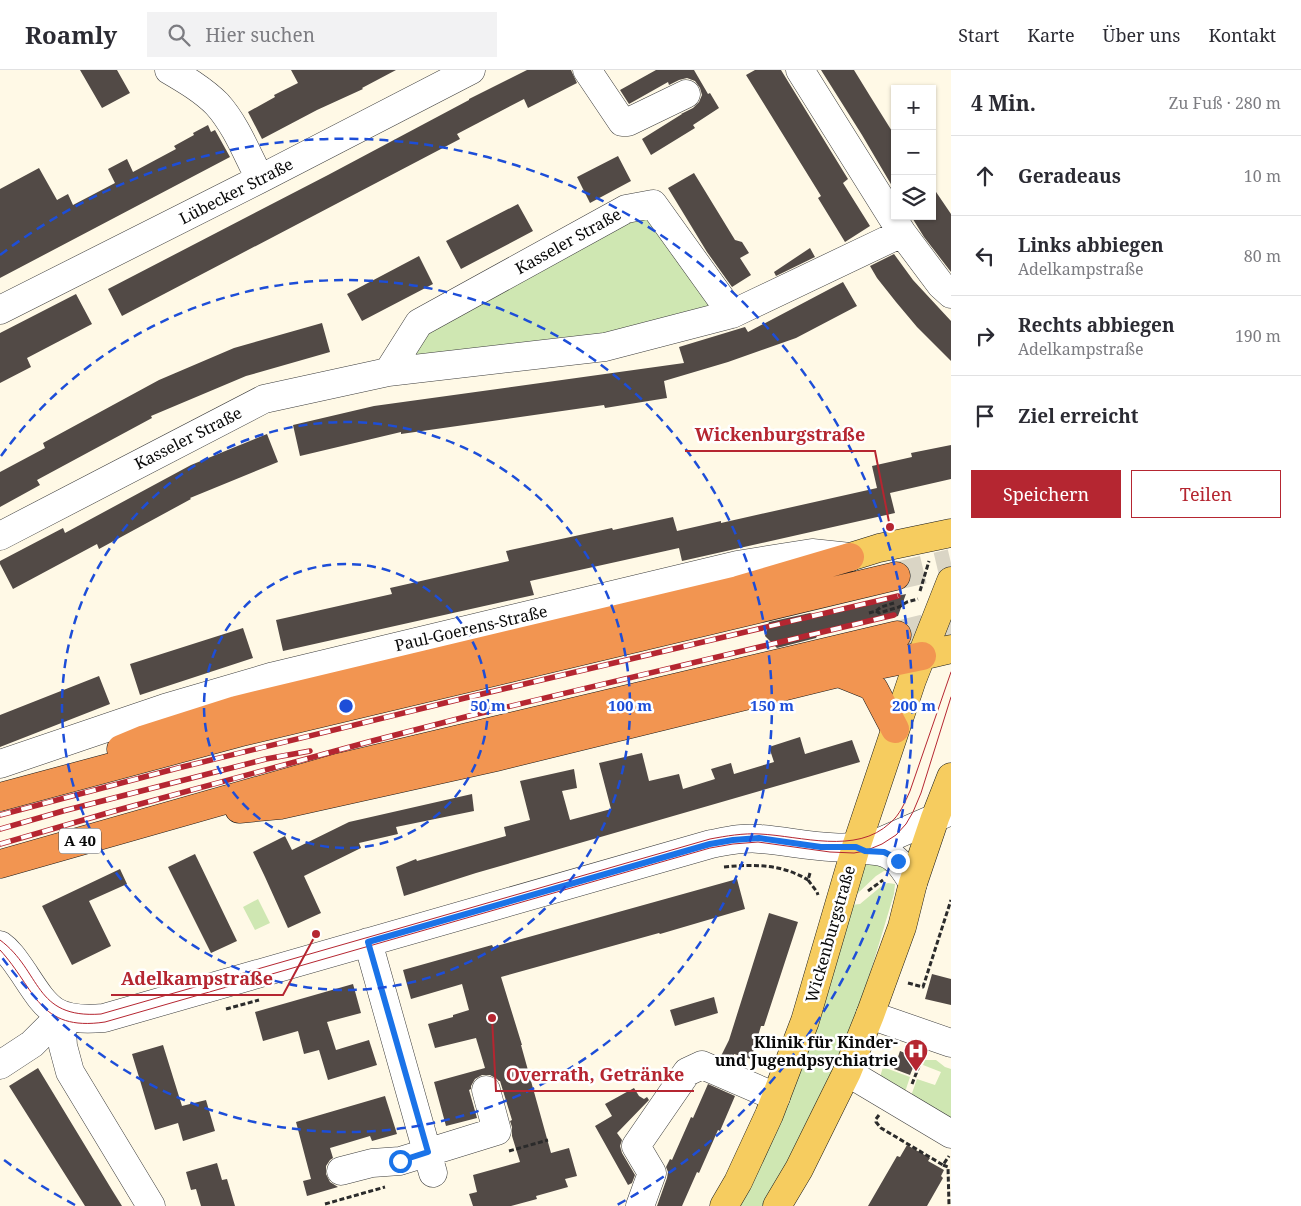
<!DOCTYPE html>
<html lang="de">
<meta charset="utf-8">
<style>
body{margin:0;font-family:"Noto Serif",serif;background:#f2f2f3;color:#2b2b33}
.controls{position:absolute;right:15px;top:15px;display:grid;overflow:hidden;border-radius:0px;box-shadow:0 1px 4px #0004}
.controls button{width:45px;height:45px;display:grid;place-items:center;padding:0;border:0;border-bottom:1px solid #e1e1e2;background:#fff;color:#2b2b33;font:25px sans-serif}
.stop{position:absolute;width:15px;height:15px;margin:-11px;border:4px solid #1a73e8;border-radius:50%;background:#fff}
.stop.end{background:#1a73e8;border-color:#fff;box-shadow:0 1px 5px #0008}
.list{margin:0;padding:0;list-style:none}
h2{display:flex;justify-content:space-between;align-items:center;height:65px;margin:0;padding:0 20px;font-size:21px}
h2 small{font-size:16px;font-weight:400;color:#7c7c81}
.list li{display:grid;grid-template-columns:32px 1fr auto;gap:15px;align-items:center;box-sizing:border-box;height:80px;padding:0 20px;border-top:1px solid #e1e1e2}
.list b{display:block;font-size:19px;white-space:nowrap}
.list p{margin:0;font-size:16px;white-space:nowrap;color:#7c7c81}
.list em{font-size:16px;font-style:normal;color:#7c7c81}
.actions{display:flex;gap:10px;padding:15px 20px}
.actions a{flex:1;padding:11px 0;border:1px solid #b52631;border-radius:0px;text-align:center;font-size:18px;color:#b52631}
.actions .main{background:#b52631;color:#fff}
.icon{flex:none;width:28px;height:28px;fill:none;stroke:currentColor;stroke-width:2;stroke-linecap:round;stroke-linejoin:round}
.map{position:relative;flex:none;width:951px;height:1136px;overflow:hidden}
header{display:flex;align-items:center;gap:30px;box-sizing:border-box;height:70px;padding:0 25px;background:#fff;border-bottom:1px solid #e1e1e2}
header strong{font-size:24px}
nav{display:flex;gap:28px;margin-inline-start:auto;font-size:18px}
.search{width:350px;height:45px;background:#f2f2f3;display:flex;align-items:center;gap:12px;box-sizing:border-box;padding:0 18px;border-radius:0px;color:#7c7c81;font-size:19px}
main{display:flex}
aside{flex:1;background:#fff}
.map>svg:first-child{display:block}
</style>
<header>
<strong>Roamly</strong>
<div class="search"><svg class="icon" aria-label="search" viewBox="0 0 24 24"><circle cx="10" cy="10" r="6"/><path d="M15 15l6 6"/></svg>Hier suchen</div>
<nav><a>Start</a><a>Karte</a><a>Über uns</a><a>Kontakt</a></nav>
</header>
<main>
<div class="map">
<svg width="951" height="1136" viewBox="0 0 951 1136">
<rect width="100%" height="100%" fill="#fff9e6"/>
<path fill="#cfe7b2" d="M626 144H653L717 237 604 271 404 293 424 260Z
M886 789 892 801H884L876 806 858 823H855L863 796Z
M888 813 895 814 894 824 872 897 847 971 769 1136H740L751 1118 782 1047 851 835 860 834 884 814Z
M258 829 270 853 255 860 243 837Z
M925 990H936L945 997 951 999V1049L911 1026 917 1009 935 1015 941 1002 923 995Z
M883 997 910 1007 905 1022 880 1007Z"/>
<path fill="#524a46" d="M80 0H117L130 23 102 38Z
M291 0H396L362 18 363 19 317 40 262 69 248 42 275 27 274 25 298 13Z
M527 0H571L577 13 528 38 524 29 457 64 460 69 122 246 108 219 328 105 469 30V29Z
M656 0H694L708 24 710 23 719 38 693 55 695 58 651 85 642 69 682 44H681L693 38 699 32 702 25 700 18 695 11 687 8 679 10 669 15 668 12 629 34 620 20Z
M755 0H781L848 109 843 113 870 156 845 172 818 128 821 126 746 5Z
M821 0H854L870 26 895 66V121L862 65Z
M208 55 211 62 215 60 230 87 0 208V119L39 98 57 130 68 124 73 135 115 113 108 99 127 89 133 102 176 79 174 76 194 65 193 63Z
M618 86 631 111 590 133 577 107Z
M694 103 735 170 742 172 749 183 740 188 751 205 732 217 707 182 668 118Z
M932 116 951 144V202L924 167 911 146H932Z
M518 134 533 161 461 199 446 171Z
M810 178 815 187 776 206 774 202Z
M894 184 913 210 951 251V291L917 257 896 232 877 208 870 196Z
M419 186 433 214 362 251 347 224Z
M843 212 857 236 796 268 728 292 664 311 667 328 605 338 604 335 401 364V362L300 386 293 355 374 336 684 293 679 277 745 257 748 262Z
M76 224 92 254 27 288 31 297 0 313V263Z
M322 253 330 282 246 306 151 346 152 348 37 410 40 415 0 437V402L45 378 43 373 159 310 234 278Z
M267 364 278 392 190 428 191 429 99 479 97 474 13 519 0 494V491L63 458 65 463 191 395Z
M951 375V409L890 423 895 443 682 491 679 478 530 511 534 525 283 581 276 550 392 524 390 518 509 491 506 481 612 458 613 460 673 447 677 461 721 451V453L877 418 872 396 912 387 911 383Z
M906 524 898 546 818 564 816 568 777 578 765 566 769 552 810 543 814 545Z
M243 558 253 588 140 625 130 594Z
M99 606 110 634 0 677V645Z
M800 667 805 684 852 670 860 692 476 803 404 826 396 797 416 789 417 791 506 766 504 757 530 750 520 711 574 699 577 718 562 721 570 750 611 739 599 693 642 683 649 711 679 704 683 719 715 709 711 699 731 693 734 704 774 692 769 677Z
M472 724 474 741 396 757 398 764 359 773 361 778 304 806 321 843 288 858 265 807 253 782 285 766 292 780 349 752Z
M195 784 237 871 211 883 168 797Z
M120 799 127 814 89 831 111 876 72 895 42 836Z
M737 809 745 839 660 864 659 863 501 907 522 975H521L551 1083 569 1078 577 1106 565 1109 568 1117 536 1126 537 1129 511 1136H473L469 1124 477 1122 473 1105 520 1092 512 1066V1057L510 1051 512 1050 500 1011H499L497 1009 490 1005H482L475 1009 471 1016V1019L469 1020 477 1048 446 1056 434 1012 485 998 476 968 435 978 428 954 453 947V945L469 940 462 914 411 929 403 900 492 875 493 877Z
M769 843 798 852 764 956H761L751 989 734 984 732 991 721 986 729 970Z
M932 904 951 909V935L925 929Z
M353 914 361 943 327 952 336 980 369 970 377 995 328 1010 319 980 304 984 298 961 263 971 255 942Z
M714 927 718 943 675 956 670 940Z
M163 975 182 1036 206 1030 215 1061 183 1071 178 1053 155 1060 132 984Z
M900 981 917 988 910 1005 894 999Z
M38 998 112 1120 122 1136H85L9 1016Z
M708 1014 735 1026 720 1061 718 1060 699 1103 697 1102 682 1136H657L667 1108 668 1102 666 1097 670 1089 672 1090 691 1047 693 1048Z
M634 1018 639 1026 644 1029 647 1027 649 1030 617 1063 622 1070 620 1076 622 1083 635 1105 632 1113 628 1115 595 1056 612 1046 605 1034Z
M385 1026 397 1064 372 1071 370 1066 330 1078 333 1088 330 1090 326 1096V1104L330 1112 338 1117 307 1126 303 1111 311 1109 296 1052Z
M907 1075 930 1088 928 1091 944 1100 941 1106 943 1108 927 1136H868L897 1086 900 1087Z
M217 1093 222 1110 227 1109 235 1136H201L196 1119 191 1120 186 1102Z"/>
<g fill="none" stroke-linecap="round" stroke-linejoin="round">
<path stroke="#dad5c5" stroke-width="28" stroke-dasharray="28 14" stroke-linecap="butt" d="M896 506 951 493
M897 565 951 552"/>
<defs>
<path id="minor" d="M169 0C186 10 203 20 217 34 236 55 247 84 260 109
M587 0 622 52H628L686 24
M800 0 902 163 941 215 951 224
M0 240 260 109 471 0
M388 302 605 277 732 244
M0 466 264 329 388 302 419 253 626 139 653 134 732 244 902 163
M0 694 165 638 274 606 737 495 812 483 850 487
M857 778C865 781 873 780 881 782 897 785 905 801 913 813
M368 872 433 1103
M0 875C10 882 16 892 23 902 48 940 54 952 104 948L711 774C727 771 744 767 760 769 798 772 836 783 875 774L951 741
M61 945 63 976 70 1002 151 1136
M870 945 951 973
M0 995 32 974 61 945
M847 1002 951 1064
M341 1101 372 1093 400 1091 497 1061 486 1020
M640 1136 652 1103 636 1076 687 1002 702 995 776 1027"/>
<path id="major" d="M850 487 879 478 951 463
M922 586 951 579
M724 1136 738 1112 769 1045 805 951 856 777 912 610 951 511
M777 1136 799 1099 847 1002 870 945 902 857 913 813 935 748 951 707"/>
<path id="highway" d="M839 603 869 615 874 619 895 659
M121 679 145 669 236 640 738 520 850 487
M0 727 238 663 896 506
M239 739 280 735 496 687 839 603 922 586
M0 794 341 697 897 565"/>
</defs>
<use href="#minor" stroke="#3c3c3c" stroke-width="29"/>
<use href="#major" stroke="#1a1a1a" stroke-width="29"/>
<use href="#highway" stroke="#1a1a1a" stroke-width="29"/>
<path stroke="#2b2b2b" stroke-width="3" stroke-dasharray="5 2.5" stroke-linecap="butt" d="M920 521 929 491
M876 541 879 543 899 537 907 532 918 529
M869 543 876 541 881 537 894 533
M724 797C754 794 782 794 808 810
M810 803 808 810 817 822 818 825
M868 821 883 810
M908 913 923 917 951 830
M226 939 259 930
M912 1014 921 991
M879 1045 876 1049V1052L881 1058 943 1095 949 1086
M509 1081 548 1070
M943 1095 948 1097 949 1135
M325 1134 385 1117"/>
<use href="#minor" stroke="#fff" stroke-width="28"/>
<use href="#major" stroke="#f6cc5f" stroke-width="28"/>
<use href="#highway" stroke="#f29551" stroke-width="28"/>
<path stroke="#b52631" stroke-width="1" d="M0 870C42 901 33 949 101 944L710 769C726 766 743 763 760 764 801 766 856 785 890 753 900 745 905 732 910 721L951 602
M0 880C36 919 38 962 105 952L710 778 733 774 758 772 830 782 854 783 865 781 882 774 896 765 906 754 913 742 921 723 951 627"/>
<defs>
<path id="rail" d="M0 745 178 698 465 628 898 526
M0 759 63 741 266 689 310 681
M0 774 118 740 372 671 469 646 894 545"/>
</defs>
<use href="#rail" stroke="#b52631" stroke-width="5.5"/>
<use href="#rail" stroke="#fff" stroke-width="4" stroke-dasharray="11" stroke-linecap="butt"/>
</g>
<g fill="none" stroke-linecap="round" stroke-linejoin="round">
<path stroke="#1a73e8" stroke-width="6" d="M400 1091 428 1082 368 872 710 774 733 770 759 768 821 777H856L865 781 884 782 890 785 898 791"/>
</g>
<g fill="none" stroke="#1d4ed8" stroke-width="2.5" stroke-dasharray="9 6">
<circle cx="346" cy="636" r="142"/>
<circle cx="346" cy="636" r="284"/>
<path d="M1 386A426 426 0 1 1 1 886"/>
<path d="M75 1135A568 568 0 0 1 0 1087M0 185A568 568 0 1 1 617 1135"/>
</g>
<defs>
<symbol id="hospital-pin" viewBox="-11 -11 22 30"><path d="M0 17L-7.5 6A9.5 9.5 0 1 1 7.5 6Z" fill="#b52631" stroke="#fff"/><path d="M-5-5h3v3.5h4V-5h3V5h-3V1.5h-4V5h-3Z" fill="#fff"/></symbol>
</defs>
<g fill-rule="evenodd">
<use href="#hospital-pin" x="902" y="967" width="28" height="38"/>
</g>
<g text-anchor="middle" stroke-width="5" stroke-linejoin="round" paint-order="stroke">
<rect fill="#fff" stroke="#535353" stroke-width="1" x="59" y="758.5" width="42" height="25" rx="4"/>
<g font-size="15" font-weight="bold" fill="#090909">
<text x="80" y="776">A 40</text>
</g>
<g font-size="16" fill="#090909" stroke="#fff">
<text transform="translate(236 121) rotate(-27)" y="6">Lübecker Straße</text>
<text transform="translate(568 171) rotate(-29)" y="6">Kasseler Straße</text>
<text transform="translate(188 368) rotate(-27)" y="6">Kasseler Straße</text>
<text transform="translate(471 558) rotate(-13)" y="6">Paul-Goerens-Straße</text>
<text transform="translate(830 864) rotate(-74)" y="6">Wickenburgstraße</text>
</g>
<g font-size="16" font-weight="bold" fill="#090909" stroke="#fff" text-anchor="end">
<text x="898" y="978">Klinik für Kinder-<tspan x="898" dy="18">und Jugendpsychiatrie</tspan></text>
</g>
</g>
<circle cx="346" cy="636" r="8" fill="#1d4ed8" stroke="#fff" stroke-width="2.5"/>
<g font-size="15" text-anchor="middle" font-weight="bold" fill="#1d4ed8" stroke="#fff" stroke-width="5" stroke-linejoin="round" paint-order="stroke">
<text x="488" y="641">50 m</text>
<text x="630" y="641">100 m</text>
<text x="772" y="641">150 m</text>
<text x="914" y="641">200 m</text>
</g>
<path fill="none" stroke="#b52631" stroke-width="2" d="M890 457L875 381H685M316 864L283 925H111M492 948L496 1021H694"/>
<g fill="#b52631" stroke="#fff" stroke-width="2">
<circle cx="890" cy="457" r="5"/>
<circle cx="316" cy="864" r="5"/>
<circle cx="492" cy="948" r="5"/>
</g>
<g font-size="18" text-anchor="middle" font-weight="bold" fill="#b52631" stroke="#fff" stroke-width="5" stroke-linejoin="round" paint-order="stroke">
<text x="780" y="371">Wickenburgstraße</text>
<text x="197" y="915">Adelkampstraße</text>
<text x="595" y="1011">Overrath, Getränke</text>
</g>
</svg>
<div class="controls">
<button>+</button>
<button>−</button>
<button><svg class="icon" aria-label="layers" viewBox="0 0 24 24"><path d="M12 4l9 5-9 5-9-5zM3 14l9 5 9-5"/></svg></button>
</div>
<div class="stop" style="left:400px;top:1091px"></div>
<div class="stop end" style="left:898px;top:791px"></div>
</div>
<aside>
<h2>4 Min.<small>Zu Fuß · 280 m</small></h2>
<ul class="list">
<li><svg class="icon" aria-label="ahead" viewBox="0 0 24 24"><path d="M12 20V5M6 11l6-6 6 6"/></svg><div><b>Geradeaus</b></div><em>10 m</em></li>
<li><svg class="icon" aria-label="left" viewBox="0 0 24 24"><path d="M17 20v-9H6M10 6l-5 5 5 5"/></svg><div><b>Links abbiegen</b><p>Adelkampstraße</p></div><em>80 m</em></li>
<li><svg class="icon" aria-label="right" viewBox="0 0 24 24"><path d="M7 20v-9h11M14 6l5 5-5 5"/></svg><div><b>Rechts abbiegen</b><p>Adelkampstraße</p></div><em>190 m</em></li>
<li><svg class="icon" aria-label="arrive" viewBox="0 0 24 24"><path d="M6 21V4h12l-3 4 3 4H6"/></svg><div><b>Ziel erreicht</b></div></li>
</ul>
<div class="actions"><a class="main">Speichern</a><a>Teilen</a></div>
</aside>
</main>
